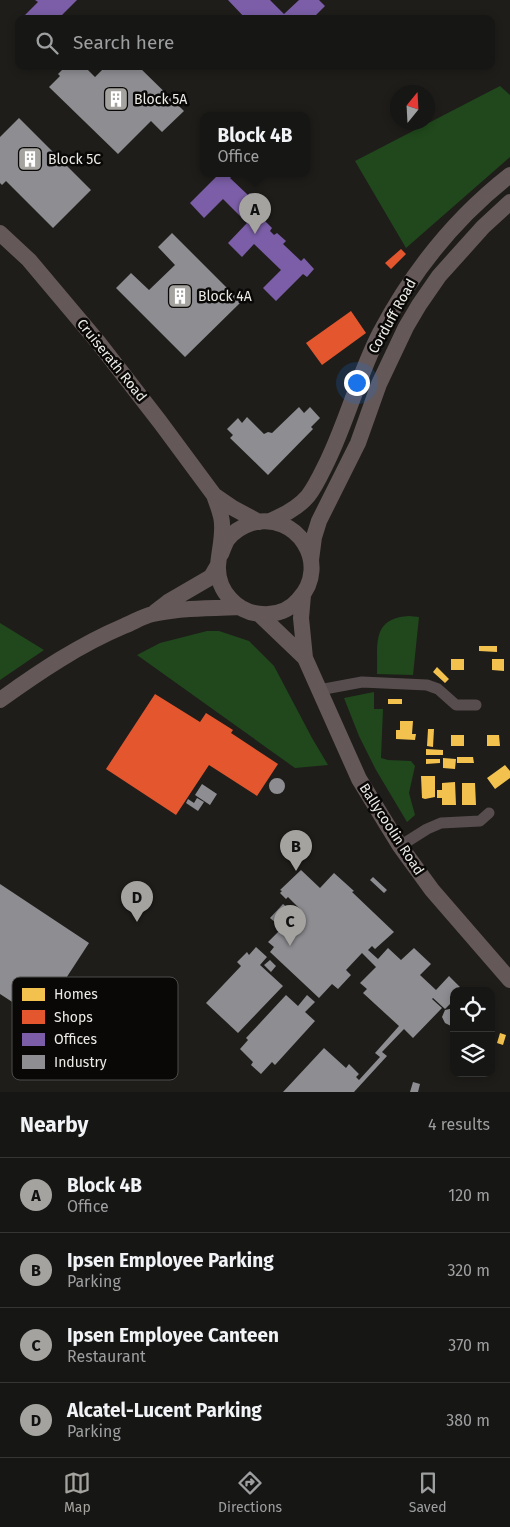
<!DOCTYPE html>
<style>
body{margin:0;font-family:"Fira Sans",sans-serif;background:#232322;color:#f1f3f6}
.controls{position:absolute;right:15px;bottom:15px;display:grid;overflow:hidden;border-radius:10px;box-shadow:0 2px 8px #0003}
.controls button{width:45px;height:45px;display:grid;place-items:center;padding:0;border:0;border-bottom:1px solid #353534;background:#161614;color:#f1f3f6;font:25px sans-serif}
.compass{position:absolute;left:390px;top:85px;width:45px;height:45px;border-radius:50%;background:#161614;box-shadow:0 2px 8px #0003;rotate:18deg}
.you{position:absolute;left:356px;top:382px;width:18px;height:18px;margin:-12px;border:4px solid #fff;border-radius:50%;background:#1a73e8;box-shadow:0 0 0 8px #1a73e833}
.badge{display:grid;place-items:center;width:32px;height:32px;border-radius:50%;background:#a4a39f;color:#111;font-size:16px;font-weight:700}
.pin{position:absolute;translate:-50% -41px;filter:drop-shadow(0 1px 2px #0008)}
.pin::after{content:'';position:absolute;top:26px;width:18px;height:15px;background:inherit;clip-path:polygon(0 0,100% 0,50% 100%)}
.popup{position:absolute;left:200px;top:112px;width:110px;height:65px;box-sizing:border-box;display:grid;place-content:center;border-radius:10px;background:#161614;filter:drop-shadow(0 1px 4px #0005);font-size:16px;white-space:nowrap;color:#9e9fa0}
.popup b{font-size:19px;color:#f1f3f6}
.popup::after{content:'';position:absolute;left:50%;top:100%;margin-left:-10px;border:10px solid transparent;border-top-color:#161614}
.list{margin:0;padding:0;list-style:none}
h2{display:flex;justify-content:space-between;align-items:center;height:65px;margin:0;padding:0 20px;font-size:21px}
h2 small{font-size:16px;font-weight:400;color:#9e9fa0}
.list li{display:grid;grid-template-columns:32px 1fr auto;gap:15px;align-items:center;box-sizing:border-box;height:75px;padding:0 20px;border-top:1px solid #353534}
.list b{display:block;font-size:19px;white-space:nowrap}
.list p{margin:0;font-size:16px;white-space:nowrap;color:#9e9fa0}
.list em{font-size:16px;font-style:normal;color:#9e9fa0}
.icon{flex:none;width:28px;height:28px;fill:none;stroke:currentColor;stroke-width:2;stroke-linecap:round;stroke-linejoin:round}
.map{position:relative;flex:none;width:510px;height:1092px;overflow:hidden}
.search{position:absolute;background:#161614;box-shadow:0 2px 8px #0003;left:15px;right:15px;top:15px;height:55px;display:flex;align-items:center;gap:12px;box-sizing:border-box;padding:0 18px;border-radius:10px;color:#9e9fa0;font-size:19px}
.sheet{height:365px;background:#161614}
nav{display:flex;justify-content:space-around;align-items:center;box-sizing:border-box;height:70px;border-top:1px solid #353534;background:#161614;font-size:14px;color:#9e9fa0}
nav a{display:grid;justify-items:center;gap:2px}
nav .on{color:#a4a39f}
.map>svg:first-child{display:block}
</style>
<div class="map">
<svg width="510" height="1092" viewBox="0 0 510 1092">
<rect width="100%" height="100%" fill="#1e1d1a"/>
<path fill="#20481c" d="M500 86 510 95V157L406 248 355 161Z
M409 616 419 617 413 675 377 674C378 645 371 618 409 616Z
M0 623 44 650 0 680Z
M207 631H219L249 641 274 666 312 738 328 765 295 768 137 655 160 643Z
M374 692V709H383L381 758 388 760 411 761 415 766 409 793 415 815 407 822 376 770 359 736 344 698Z"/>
<path fill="#f2c14e" d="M479 646H497V652L479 651Z
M451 659H464V670H451Z
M492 659H504V671L492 670Z
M437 667 449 679 445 683 433 672Z
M388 699H402V704H388Z
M400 721H413L412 734H416L415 740 396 739V730H400Z
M428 729H434L433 747 427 746Z
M451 735H464V746H451Z
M487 735H499L500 746H487Z
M426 749 443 750V755H426Z
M457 757H473L474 763H457Z
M443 758 456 759 455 769 443 768Z
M426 759H440V763L426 764Z
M505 765 510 771V778L495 789 487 778Z
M421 776H435V797L425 799 422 798Z
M455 782 456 805H442V798H437V790H442V783Z
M462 783H475L476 805H462Z
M500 1033 506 1035 503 1045 497 1043Z"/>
<path fill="#e4572e" d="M401 249 406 254 391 269 385 263Z
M351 311 366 333 322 365 306 343Z
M155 694 200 722 206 713 233 730 231 733 278 764 257 796 209 765 176 815 106 769Z"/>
<path fill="#7b5ea7" d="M35 0H77L58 19H21L38 2Z
M228 0H270L284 14 299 0H319L325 6 312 19H246Z
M215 173H230L233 175 230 178 248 195 250 193 259 202 257 204 263 210 256 217 261 222 264 220 272 228 270 231 274 235 277 233 286 241 283 244 301 261 304 258 314 269 307 277 303 274 276 301 263 288 281 270 254 244 242 257 228 243 247 223 223 199 204 218 190 203 218 175Z"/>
<path fill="#8d8d92" d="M66 66H84L95 77 106 66H116L119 70 122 66H138L184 111 162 132 151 121 118 154 49 87 60 76 58 74Z
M19 118 91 190 53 228 6 181 2 185 0 183V137Z
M172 233 241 302 185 357 116 288 131 273 149 290 175 265 158 247Z
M299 407 304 413 310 407 320 418 311 427 313 429 268 475 230 438 233 435 227 429 238 418 242 423 247 417 264 434 268 432 272 433Z
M269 786a8 8 0 1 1 16 0a8 8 0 1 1-16 0Z
M202 784 217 794 210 805 195 795Z
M197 798 204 802 198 811 186 803 188 799 194 803Z
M301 870 320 888 334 873 354 891 352 892 394 932 375 949 372 946 368 950 378 959 388 948 401 960 414 948 431 964 420 975 436 990 449 976 464 991H454V1000L445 1009 433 998 432 999 442 1008 413 1038 404 1029 382 1052 387 1056 354 1092H283L324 1048 346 1068 349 1064 359 1074 356 1077 359 1080 380 1057 375 1053 399 1026 363 993 367 989 360 983 376 967 362 953 346 970 351 975 338 989 332 984 319 998 270 952 274 947 268 942 282 928 270 918 283 904 295 914 300 909 288 897 286 899 280 893 282 891 280 890Z
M373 877 387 890 384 893 370 880Z
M0 884 89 943 44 1012 25 1000 20 1007 0 994Z
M256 947 267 957 260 965 283 986 238 1033 206 1003 241 966 237 962 247 952 249 955Z
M270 960 276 966 271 972 264 965Z
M286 995 298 1006 307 995 315 1002 305 1012 315 1021 275 1065 272 1062 261 1074 251 1065 253 1062 240 1049 248 1040 246 1038Z
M454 1008V1026H451L445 1023 442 1017 445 1010Z
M413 1082 420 1084 418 1092H410Z"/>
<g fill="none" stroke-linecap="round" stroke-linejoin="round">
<path stroke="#584d4e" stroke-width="11" d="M319 690 362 682 427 685 438 689 456 705H476
M400 846 427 829 441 823 480 821 489 813"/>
<path stroke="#655859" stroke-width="16" d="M0 233 29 260 98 342 160 422 214 495 233 508 259 522
M214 495C217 504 222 515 222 524 223 538 219 552 218 566 217 591 237 613 262 614 276 615 290 610 299 599 331 564 297 511 252 523 243 526 233 532 227 540 225 544 223 549 221 554
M270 521C284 515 298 508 308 496 316 486 322 472 328 460 348 418 359 374 380 333 412 272 455 218 510 175
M311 560 314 537 319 521 358 443 379 384 406 327 419 305 439 276 483 227 510 202
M303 595 301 618 305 658 359 779 400 846 432 890 510 980
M155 612 168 602 211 577 218 565
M259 614 305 658
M0 700C39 672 79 645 124 626 134 622 143 616 153 614 181 608 211 608 240 607"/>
</g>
<defs>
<symbol id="building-square" viewBox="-11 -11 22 22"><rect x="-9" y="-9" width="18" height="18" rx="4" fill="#a4a39f" stroke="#090806"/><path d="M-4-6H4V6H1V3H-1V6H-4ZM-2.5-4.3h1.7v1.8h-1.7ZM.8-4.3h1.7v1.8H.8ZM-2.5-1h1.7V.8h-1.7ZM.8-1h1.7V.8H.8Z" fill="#fff"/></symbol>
</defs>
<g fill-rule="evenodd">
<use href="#building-square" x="102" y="85" width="28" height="28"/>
<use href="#building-square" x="16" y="145" width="28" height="28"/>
<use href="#building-square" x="166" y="282" width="28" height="28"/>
</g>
<g text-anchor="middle" stroke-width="5" stroke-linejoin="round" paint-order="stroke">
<g font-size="14" fill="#ecebe7" stroke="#090806" text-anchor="start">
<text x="134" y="104">Block 5A</text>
<text x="48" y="164">Block 5C</text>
<text x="198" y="301">Block 4A</text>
</g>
<g font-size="14" fill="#ecebe7" stroke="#090806">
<text transform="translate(392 316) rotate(-61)" y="5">Corduff Road</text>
<text transform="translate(112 360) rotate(51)" y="5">Cruiserath Road</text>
<text transform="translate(392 829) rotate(57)" y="5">Ballycoolin Road</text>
</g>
</g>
<rect x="12" y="977" width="166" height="103" rx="8" fill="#090806" stroke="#4d4c4a" stroke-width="1"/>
<rect x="22" y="988" width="23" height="13" fill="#f2c14e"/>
<rect x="22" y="1010" width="23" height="14" fill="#e4572e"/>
<rect x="22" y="1033" width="23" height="13" fill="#7b5ea7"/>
<rect x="22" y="1055" width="23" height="14" fill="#8d8d92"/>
<g font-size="14" fill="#ecebe7">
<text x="54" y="999">Homes</text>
<text x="54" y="1022">Shops</text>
<text x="54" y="1044">Offices</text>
<text x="54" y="1067">Industry</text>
</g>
</svg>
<div class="controls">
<button><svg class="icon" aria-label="locate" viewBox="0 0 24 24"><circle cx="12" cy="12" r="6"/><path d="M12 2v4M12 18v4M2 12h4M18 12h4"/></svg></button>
<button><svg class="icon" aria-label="layers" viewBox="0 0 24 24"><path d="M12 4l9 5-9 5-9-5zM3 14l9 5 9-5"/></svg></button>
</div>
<svg class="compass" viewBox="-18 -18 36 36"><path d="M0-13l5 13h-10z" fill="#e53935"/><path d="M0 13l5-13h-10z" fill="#9e9fa0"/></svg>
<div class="you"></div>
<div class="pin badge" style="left:255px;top:234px">A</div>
<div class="popup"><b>Block 4B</b>Office</div>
<div class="pin badge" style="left:296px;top:871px">B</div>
<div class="pin badge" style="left:290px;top:946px">C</div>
<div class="pin badge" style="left:137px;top:922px">D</div>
<div class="search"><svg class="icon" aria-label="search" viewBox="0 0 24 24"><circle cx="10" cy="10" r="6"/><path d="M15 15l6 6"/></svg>Search here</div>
</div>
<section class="sheet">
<h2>Nearby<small>4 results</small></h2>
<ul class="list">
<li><span class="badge">A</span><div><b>Block 4B</b><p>Office</p></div><em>120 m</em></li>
<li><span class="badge">B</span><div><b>Ipsen Employee Parking</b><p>Parking</p></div><em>320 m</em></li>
<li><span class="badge">C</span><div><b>Ipsen Employee Canteen</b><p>Restaurant</p></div><em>370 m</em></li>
<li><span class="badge">D</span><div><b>Alcatel-Lucent Parking</b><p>Parking</p></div><em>380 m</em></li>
</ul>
</section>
<nav>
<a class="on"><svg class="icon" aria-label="map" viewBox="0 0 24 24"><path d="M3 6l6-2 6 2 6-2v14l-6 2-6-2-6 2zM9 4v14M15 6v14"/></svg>Map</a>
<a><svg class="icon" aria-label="directions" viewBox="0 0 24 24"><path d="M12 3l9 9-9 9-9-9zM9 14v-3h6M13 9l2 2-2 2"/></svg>Directions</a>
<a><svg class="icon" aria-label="saved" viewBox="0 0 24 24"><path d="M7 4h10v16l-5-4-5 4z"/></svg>Saved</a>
</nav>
